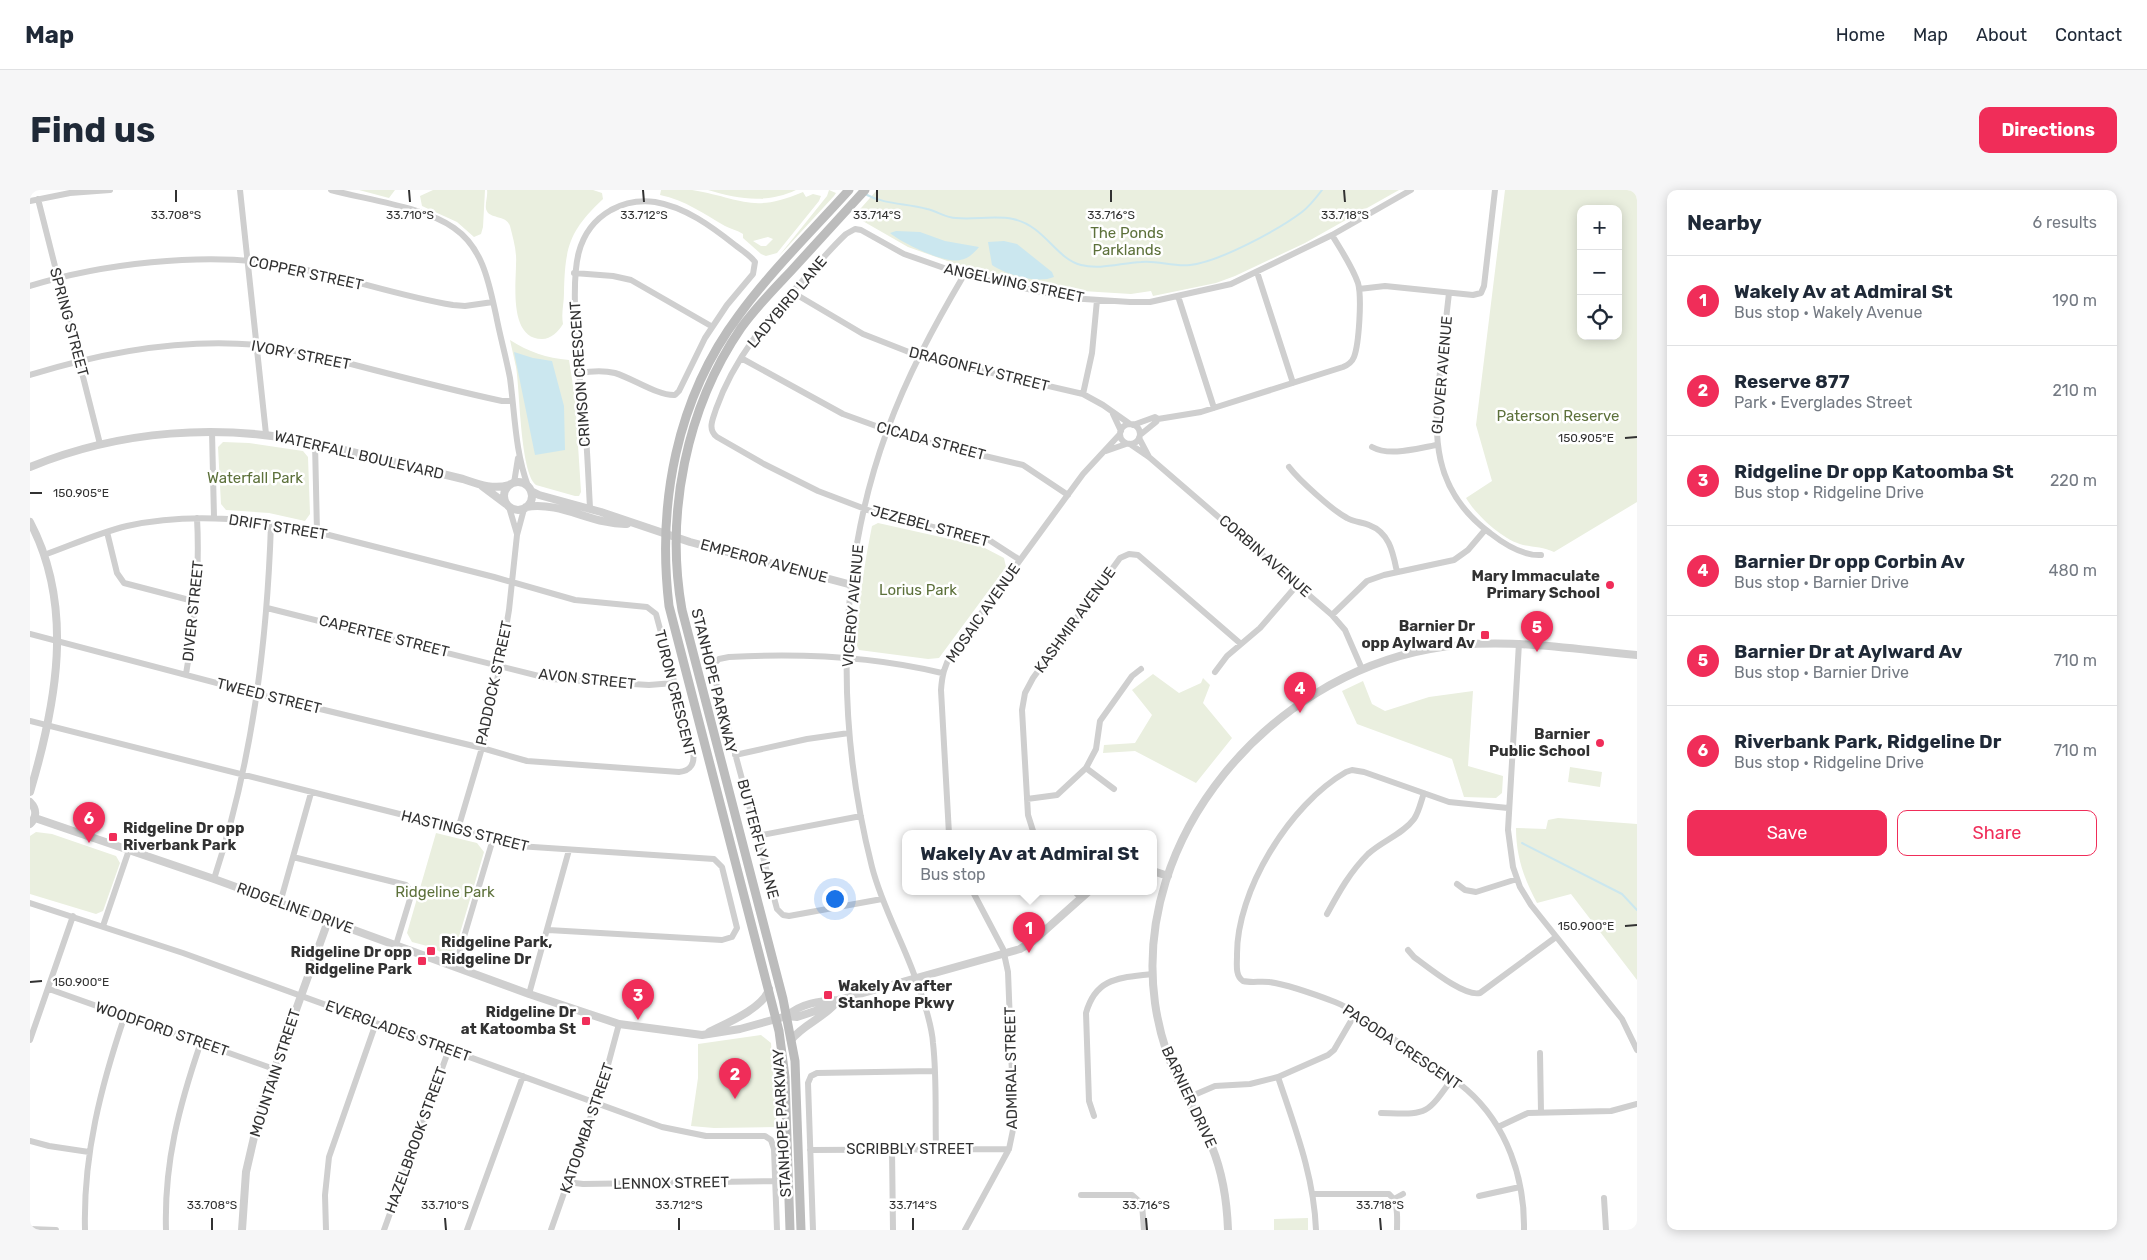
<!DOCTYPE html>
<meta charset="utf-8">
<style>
body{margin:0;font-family:Rubik,sans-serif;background:#f6f6f7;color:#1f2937}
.controls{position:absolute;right:15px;top:15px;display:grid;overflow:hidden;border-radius:10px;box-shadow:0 2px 12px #0003}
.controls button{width:45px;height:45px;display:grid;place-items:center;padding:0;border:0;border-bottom:1px solid #e0e1e3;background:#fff;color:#1f2937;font:25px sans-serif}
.you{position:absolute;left:804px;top:708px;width:18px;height:18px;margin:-12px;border:4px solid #fff;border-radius:50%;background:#1a73e8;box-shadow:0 0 0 8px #1a73e833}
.badge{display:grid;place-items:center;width:32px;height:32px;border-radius:50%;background:#f02d59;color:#fff;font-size:16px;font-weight:700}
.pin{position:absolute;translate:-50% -41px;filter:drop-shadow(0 1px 2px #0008)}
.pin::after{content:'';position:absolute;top:26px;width:18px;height:15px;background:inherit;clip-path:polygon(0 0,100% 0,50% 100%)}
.popup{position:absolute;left:872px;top:640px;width:255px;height:65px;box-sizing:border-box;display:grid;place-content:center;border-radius:10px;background:#fff;filter:drop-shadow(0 1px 4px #0005);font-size:16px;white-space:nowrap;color:#747a83}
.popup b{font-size:19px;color:#1f2937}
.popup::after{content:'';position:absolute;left:50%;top:100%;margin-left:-10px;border:10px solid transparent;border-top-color:#fff}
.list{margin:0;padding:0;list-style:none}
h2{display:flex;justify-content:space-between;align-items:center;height:65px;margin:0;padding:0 20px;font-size:21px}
h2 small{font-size:16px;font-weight:400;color:#747a83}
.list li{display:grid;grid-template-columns:32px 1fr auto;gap:15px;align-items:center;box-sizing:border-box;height:90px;padding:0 20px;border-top:1px solid #e0e1e3}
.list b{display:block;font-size:19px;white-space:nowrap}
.list p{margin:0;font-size:16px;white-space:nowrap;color:#747a83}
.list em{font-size:16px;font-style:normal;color:#747a83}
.actions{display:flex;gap:10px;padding:15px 20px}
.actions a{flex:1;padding:11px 0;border:1px solid #f02d59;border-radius:10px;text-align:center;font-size:18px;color:#f02d59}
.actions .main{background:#f02d59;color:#fff}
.icon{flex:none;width:28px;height:28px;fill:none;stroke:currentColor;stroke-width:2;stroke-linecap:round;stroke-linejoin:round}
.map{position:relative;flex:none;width:1607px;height:1040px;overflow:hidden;border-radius:10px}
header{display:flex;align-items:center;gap:30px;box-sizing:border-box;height:70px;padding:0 25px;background:#fff;border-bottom:1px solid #e0e1e3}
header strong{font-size:24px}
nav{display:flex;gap:28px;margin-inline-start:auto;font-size:18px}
.intro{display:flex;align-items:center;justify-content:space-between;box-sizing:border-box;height:120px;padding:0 30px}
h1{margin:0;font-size:35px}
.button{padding:12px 22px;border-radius:10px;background:#f02d59;color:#fff;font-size:18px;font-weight:700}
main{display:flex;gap:30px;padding:0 30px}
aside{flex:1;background:#fff;border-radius:10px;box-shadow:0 2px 12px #0003}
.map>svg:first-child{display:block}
</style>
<header>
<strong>Map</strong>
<nav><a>Home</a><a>Map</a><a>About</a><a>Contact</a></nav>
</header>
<div class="intro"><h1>Find us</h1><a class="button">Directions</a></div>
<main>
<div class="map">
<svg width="1607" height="1040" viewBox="0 0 1607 1040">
<rect width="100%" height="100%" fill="#fff"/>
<path fill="#eaefdf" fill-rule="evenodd" d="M329 0H365L359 8Z
M403 0H455L453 37 451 44 444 47 427 32 392 16 390 6Z
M457 0H563L572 3 573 9C539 41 535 57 534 103 534 114 531 123 533 134 528 142 521 149 512 149 479 149 486 95 486 74 487 61 483 48 480 36 476 24 459 30 456 19 455 13 458 6 457 0Z
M631 0C641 0 652 0 662 0 711 8 722 24 773 2L776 7 783 4 791 6 789 11 747 63 736 66 731 64 713 48V44C707 40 701 39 695 36 674 24 655 10 630 5ZM738 47 743 49 736 56H731L723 51Z
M678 0H766C736 14 708 9 678 0Z
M799 0 806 3 804 6 748 67 797 6Z
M847 0H1369L1275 53 1205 86 1186 93 1123 106 1121 101 1101 104 1036 100 937 78 878 57 824 26Z
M1475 0H1607V312L1524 362C1514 357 1504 357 1493 355 1473 350 1446 325 1436 308L1462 291 1446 235ZM1551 19H1588V146H1551Z
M480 150C499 162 516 168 539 170L545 208 551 302 549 306H545L506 295C490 282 490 200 486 177 484 168 482 159 480 150Z
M193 252 219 253 273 261 278 267 280 324 275 331 239 323 196 320 191 314 188 257Z
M848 333 951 356 974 368 976 377 909 468 898 469 829 460 827 456C828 415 834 376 842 336Z
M1123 484 1149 503 1171 493 1173 488 1180 495 1173 513 1202 548 1166 593 1105 561 1073 563 1074 555 1105 553 1122 525 1102 500Z
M1333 491 1342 514 1355 521 1399 507 1443 501 1438 576 1473 586 1472 603 1466 608 1434 607 1422 569 1327 534 1312 501Z
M1540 577 1572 582 1570 597 1538 592Z
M1528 628 1607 634V790L1541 704 1507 713C1494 689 1486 666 1486 638L1516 639 1518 630Z
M6 642 22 644 86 666 90 673 73 721 66 724 0 704V646Z
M406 643 447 653 454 662 425 760 416 765 401 757 382 752 377 743Z
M731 845 741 853 747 937 684 938 661 936 668 888V854Z
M1278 1028V1040H1244V1029Z"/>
<path fill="#cbe7ef" d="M866 41 890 42 915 51 949 57C944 63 938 69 930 70 915 74 872 53 860 43Z
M974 51 987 54 1022 82 1024 87C1007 94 977 85 962 75L958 52Z
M484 162 503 168 522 171 534 216 535 260 505 265Z"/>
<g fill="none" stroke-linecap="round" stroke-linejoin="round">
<path stroke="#cbe7ef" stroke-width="2" d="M835 4C855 15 876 13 897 19 907 21 916 28 926 28 945 30 964 25 983 29 1015 36 1025 68 1051 75 1070 80 1091 73 1111 72 1127 70 1143 77 1160 75 1189 72 1248 40 1272 22 1280 16 1286 8 1292 0
M1492 653 1592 704 1607 720"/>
<path stroke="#cfcfcf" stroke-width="6" d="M210 0 236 244
M301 0C338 10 394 17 424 38 453 58 459 93 466 125 470 146 476 167 480 188 485 225 485 261 498 296
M8 9 70 254
M0 11 40 3 80 0
M1227 82 1263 193
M544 83 583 86 601 90 681 136
M0 96C70 74 172 62 245 74 305 83 363 105 423 115L435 116 463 112
M1329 99 1355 96 1443 105 1451 103 1454 96 1465 0
M762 102 833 144 889 166 1053 204 1073 215 1100 234
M1419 103C1416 129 1413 156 1410 182 1403 246 1402 300 1460 343 1474 354 1492 366 1511 365
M1148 106 1184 218
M711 168 813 224 879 248 993 275 1038 305
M549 183C561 181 573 180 585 183 602 188 628 206 645 205L649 201 675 148 697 115 723 84 725 72C720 65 711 60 705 55 681 36 655 17 625 12 610 10 594 13 581 20 544 41 544 80 545 117 545 134 544 150 546 167 548 182 552 197 553 212 557 247 558 283 560 318
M0 185C74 162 150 148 228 155 259 158 290 167 321 174 371 187 421 200 472 211H482
M1053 204 1062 163 1067 110
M1083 224 1091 241
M1090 244a10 10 0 1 1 20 0a10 10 0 1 1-20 0Z
M1103 235 1125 227 1128 229 1171 222 1313 177C1318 175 1322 172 1324 167 1329 154 1332 107 1328 93 1322 76 1311 60 1302 45
M182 242 184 327
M1110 245 1126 232 1128 229
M1109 248 1119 267
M285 253 287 342
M1100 254 1119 267 1302 425 1315 440 1332 479
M1342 257C1360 267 1388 258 1407 255
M1076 261 1096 254
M1259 277C1269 290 1302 320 1317 328 1324 332 1332 332 1339 335 1360 343 1363 363 1367 382
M484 293 488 268
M479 317 487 344
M77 342 87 383 94 393 167 412
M990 370 959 350 851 325 788 301 734 274 687 247C677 239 683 229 686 219 704 168 738 128 774 89 788 74 801 58 816 44L825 39 831 40 874 64 934 85 1039 108 1100 112H1120L1201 94 1302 45 1381 0
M237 418 521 489 619 495 644 493
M1302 425 1337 391 1354 385 1424 370 1438 360 1455 340
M0 444 228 504 452 558 497 571 649 582C661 581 665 573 663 562L626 424 617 417 545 410 464 387 287 342C224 328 160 322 97 336 68 343 42 355 14 365
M1489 453 1478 640 1483 677 1490 697 1501 715 1592 829 1607 860
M1185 482 1197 466 1230 438 1268 394
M156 484C165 432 170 381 167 328
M0 531 433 640 488 656 684 669 692 677 707 738 702 747 692 750 518 740
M705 565 777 549 819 543
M1056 578 1084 599
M997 609 1027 605 1056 578 1066 559 1070 531 1102 486 1111 479
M1478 618 1419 612 1334 582 1322 580 1316 582C1260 614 1206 701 1207 766 1207 774 1205 786 1213 791 1221 793 1230 791 1239 792 1260 795 1284 804 1305 812 1326 820 1346 838 1365 850 1389 866 1415 881 1437 900 1477 935 1495 989 1494 1040
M428 639 452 558 466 497 479 420 487 345 494 319
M919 644 911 500C912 486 914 476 922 463L1053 284 1090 244
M1004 644 998 625 992 520 995 503 1003 488 1090 368 1099 364 1108 365 1211 454
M727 646 831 626
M263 667 376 695 381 702 380 709 366 755
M184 689C222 573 237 455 241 334
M1427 694 1435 700 1446 702 1487 689
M1045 702 1051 708
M852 709 759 726 753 725 747 719 685 489 684 474 689 469 699 467C771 463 842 466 912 483
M0 713 153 763 632 937 676 946H735L741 950 744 959 747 1040
M250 713 281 603
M1297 724C1309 702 1320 682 1338 664 1352 651 1373 644 1384 629 1389 622 1391 611 1394 603
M73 736 99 660
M1378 760 1384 767C1398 777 1434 807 1450 803L1526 747
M425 777 463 649
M19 799 244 879
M499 804 539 660
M0 850 43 726
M1510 863 1511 922
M1248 887C1265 938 1284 986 1286 1040
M1157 908 1185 896 1220 894 1248 887 1298 865 1304 860 1325 824
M1351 923C1397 924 1395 927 1422 889
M1064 926 1059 911 1056 823C1066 787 1090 788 1122 784
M1468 937 1498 923 1581 921 1607 914
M0 951 19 956 59 962
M906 958C905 924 907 888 903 853 902 836 892 804 885 787 872 750 852 716 842 677 806 535 806 380 857 241 877 186 904 136 934 85
M862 959 863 1040
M780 960 979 959
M537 992 553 994 746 991
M1284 1004H1359C1369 1013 1367 1028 1367 1040
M1051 1005H1102L1112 1014 1114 1040
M1449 1006 1490 997
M1574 1008 1576 1040
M1364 1009 1373 1004
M0 1039 26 1040
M55 1040C53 965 71 896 95 825
M136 1040C134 973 149 916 171 852
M296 1040 295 1005 299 967 346 833
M354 1040 419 859
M437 1040 493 886
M521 1040 575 886 589 834
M783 1040 778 893 781 886 787 883 904 881
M935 1040 979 959 984 935 978 782 973 759 943 702"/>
<path stroke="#cfcfcf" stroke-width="8" d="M0 277C90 240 189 233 285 253L433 289C448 294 463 300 479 295
M474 306a14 14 0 1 1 28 0a14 14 0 1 1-28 0Z
M452 296 476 314
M501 301 509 305 571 322 660 352 822 395
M496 317C531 311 563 335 597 334
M0 332C45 417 26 515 0 602
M0 612C7 619 7 627 0 634
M5 628 184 689 499 804 589 834 672 845 710 839 757 826 767 827 791 819 808 810
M1123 681 1138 686
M757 826C771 813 790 811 808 810L990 759 1003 751 1058 702
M679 842C695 834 734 818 739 799
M761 850C773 835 791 829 804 815
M212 1040 216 982 231 917 298 731
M1198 1040C1197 1011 1193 984 1182 957 1174 935 1160 915 1150 894 1137 868 1129 841 1125 813 1102 646 1240 488 1400 459 1469 446 1538 459 1607 465"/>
<path stroke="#bcbcbc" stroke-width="9" d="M760 1040 755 887 749 841 639 416C627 314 646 209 709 125 741 81 782 41 819 0
M771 1040 765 871 753 809 652 420C635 324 656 218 711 138 726 117 744 99 761 81 786 54 810 27 835 0"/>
</g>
<path fill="none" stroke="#323232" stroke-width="2" d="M146 0V12M379 0 380 12M613 0 614 12M847 0V12M1081 0V12M1314 0 1315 12M1595 248 1607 247M0 303H12M1595 736 1607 735M0 792 12 791M182 1028V1040M415 1028 416 1040M649 1028V1040M883 1028V1040M1116 1028 1117 1040M1350 1028 1351 1040"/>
<g fill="#f02d59" stroke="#fff" stroke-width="2">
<circle cx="1580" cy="395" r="5"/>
<rect x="1450" y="440" width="10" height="10" rx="2.5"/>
<circle cx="1570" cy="553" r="5"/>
<rect x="78" y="642" width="10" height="10" rx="2.5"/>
<rect x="396" y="756" width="10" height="10" rx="2.5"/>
<rect x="387" y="766" width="10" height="10" rx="2.5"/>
<rect x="793" y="800" width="10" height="10" rx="2.5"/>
<rect x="551" y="826" width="10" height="10" rx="2.5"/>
</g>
<g text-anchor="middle" stroke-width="5" stroke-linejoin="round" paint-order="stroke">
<g font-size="15" fill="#5d713b" stroke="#fff">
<text x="1097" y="48">The Ponds<tspan x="1097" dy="17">Parklands</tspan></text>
<text x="1528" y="231">Paterson Reserve</text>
<text x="225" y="293">Waterfall Park</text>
<text x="888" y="405">Lorius Park</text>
<text x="415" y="707">Ridgeline Park</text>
</g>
<g font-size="15" fill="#323232" stroke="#fff">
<text transform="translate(276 83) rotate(12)" y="5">COPPER STREET</text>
<text transform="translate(984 93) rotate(12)" y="5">ANGELWING STREET</text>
<text transform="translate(757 112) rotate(-50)" y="5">LADYBIRD LANE</text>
<text transform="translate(39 132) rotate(75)" y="5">SPRING STREET</text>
<text transform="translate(271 165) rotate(11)" y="5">IVORY STREET</text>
<text transform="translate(949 179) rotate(14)" y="5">DRAGONFLY STREET</text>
<text transform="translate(550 184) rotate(-94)" y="5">CRIMSON CRESCENT</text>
<text transform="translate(1412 185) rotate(-85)" y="5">GLOVER AVENUE</text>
<text transform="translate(901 251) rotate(15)" y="5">CICADA STREET</text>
<text transform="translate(329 265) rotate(13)" y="5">WATERFALL BOULEVARD</text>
<text transform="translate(900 336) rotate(15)" y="5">JEZEBEL STREET</text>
<text transform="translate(248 337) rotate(9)" y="5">DRIFT STREET</text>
<text transform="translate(1235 366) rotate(41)" y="5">CORBIN AVENUE</text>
<text transform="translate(734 371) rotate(15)" y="5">EMPEROR AVENUE</text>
<text transform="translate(823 416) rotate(-85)" y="5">VICEROY AVENUE</text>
<text transform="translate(163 421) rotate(-84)" y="5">DIVER STREET</text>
<text transform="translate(953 423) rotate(-55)" y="5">MOSAIC AVENUE</text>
<text transform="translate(1045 430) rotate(-54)" y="5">KASHMIR AVENUE</text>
<text transform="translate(354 446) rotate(14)" y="5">CAPERTEE STREET</text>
<text transform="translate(557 489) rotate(6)" y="5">AVON STREET</text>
<text transform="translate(684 491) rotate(76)" y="5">STANHOPE PARKWAY</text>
<text transform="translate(464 493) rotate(-78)" y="5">PADDOCK STREET</text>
<text transform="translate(645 503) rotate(76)" y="5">TURON CRESCENT</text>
<text transform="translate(239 506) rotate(14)" y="5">TWEED STREET</text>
<text transform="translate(435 641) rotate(14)" y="5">HASTINGS STREET</text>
<text transform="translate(728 649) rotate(75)" y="5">BUTTERFLY LANE</text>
<text transform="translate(265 718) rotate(20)" y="5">RIDGELINE DRIVE</text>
<text transform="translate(132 839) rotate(19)" y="5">WOODFORD STREET</text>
<text transform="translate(368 841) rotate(20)" y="5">EVERGLADES STREET</text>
<text transform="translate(1372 857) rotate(34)" y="5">PAGODA CRESCENT</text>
<text transform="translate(981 878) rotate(-91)" y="5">ADMIRAL STREET</text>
<text transform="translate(245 883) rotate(-72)" y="5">MOUNTAIN STREET</text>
<text transform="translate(1159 907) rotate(65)" y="5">BARNIER DRIVE</text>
<text transform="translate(752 933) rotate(-93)" y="5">STANHOPE PARKWAY</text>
<text transform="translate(557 938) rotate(-71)" y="5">KATOOMBA STREET</text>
<text transform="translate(386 950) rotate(-70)" y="5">HAZELBROOK STREET</text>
<text x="880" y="964">SCRIBBLY STREET</text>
<text transform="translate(641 993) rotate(-1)" y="5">LENNOX STREET</text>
</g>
<g font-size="15" font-weight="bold" fill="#323232" stroke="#fff" text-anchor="end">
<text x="1570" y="391">Mary Immaculate<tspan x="1570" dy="17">Primary School</tspan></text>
<text x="1445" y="441">Barnier Dr<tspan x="1445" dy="17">opp Aylward Av</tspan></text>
<text x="1560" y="549">Barnier<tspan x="1560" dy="17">Public School</tspan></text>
<text x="93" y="643" text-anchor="start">Ridgeline Dr opp<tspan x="93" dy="17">Riverbank Park</tspan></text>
<text x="411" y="757" text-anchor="start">Ridgeline Park,<tspan x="411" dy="17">Ridgeline Dr</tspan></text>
<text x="382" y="767">Ridgeline Dr opp<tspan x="382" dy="17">Ridgeline Park</tspan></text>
<text x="808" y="801" text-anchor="start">Wakely Av after<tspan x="808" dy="17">Stanhope Pkwy</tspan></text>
<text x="546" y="827">Ridgeline Dr<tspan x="546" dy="17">at Katoomba St</tspan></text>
</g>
</g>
<g font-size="12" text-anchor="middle" fill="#323232" stroke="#fff" stroke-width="5" stroke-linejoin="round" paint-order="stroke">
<text x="146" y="29">33.708°S</text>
<text x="380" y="29">33.710°S</text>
<text x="614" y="29">33.712°S</text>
<text x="847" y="29">33.714°S</text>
<text x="1081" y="29">33.716°S</text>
<text x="1315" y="29">33.718°S</text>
<text x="1556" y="252">150.905°E</text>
<text x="51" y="307">150.905°E</text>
<text x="1556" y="740">150.900°E</text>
<text x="51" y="796">150.900°E</text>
<text x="182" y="1019">33.708°S</text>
<text x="415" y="1019">33.710°S</text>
<text x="649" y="1019">33.712°S</text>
<text x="883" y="1019">33.714°S</text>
<text x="1116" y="1019">33.716°S</text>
<text x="1350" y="1019">33.718°S</text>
</g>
</svg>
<div class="controls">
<button>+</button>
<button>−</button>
<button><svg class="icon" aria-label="locate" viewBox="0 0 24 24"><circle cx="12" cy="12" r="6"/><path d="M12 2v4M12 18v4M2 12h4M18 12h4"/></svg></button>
</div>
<div class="you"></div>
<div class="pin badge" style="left:999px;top:763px">1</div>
<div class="popup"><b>Wakely Av at Admiral St</b>Bus stop</div>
<div class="pin badge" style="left:705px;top:909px">2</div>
<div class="pin badge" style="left:608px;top:830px">3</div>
<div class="pin badge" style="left:1270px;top:523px">4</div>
<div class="pin badge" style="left:1507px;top:462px">5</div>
<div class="pin badge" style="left:59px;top:653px">6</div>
</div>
<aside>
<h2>Nearby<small>6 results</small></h2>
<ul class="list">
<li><span class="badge">1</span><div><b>Wakely Av at Admiral St</b><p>Bus stop · Wakely Avenue</p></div><em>190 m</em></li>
<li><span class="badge">2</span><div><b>Reserve 877</b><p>Park · Everglades Street</p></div><em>210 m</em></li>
<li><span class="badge">3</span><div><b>Ridgeline Dr opp Katoomba St</b><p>Bus stop · Ridgeline Drive</p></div><em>220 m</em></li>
<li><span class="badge">4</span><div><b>Barnier Dr opp Corbin Av</b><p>Bus stop · Barnier Drive</p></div><em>480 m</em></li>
<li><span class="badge">5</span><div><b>Barnier Dr at Aylward Av</b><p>Bus stop · Barnier Drive</p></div><em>710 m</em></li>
<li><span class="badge">6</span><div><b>Riverbank Park, Ridgeline Dr</b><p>Bus stop · Ridgeline Drive</p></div><em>710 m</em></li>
</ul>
<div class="actions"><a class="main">Save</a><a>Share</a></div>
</aside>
</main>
